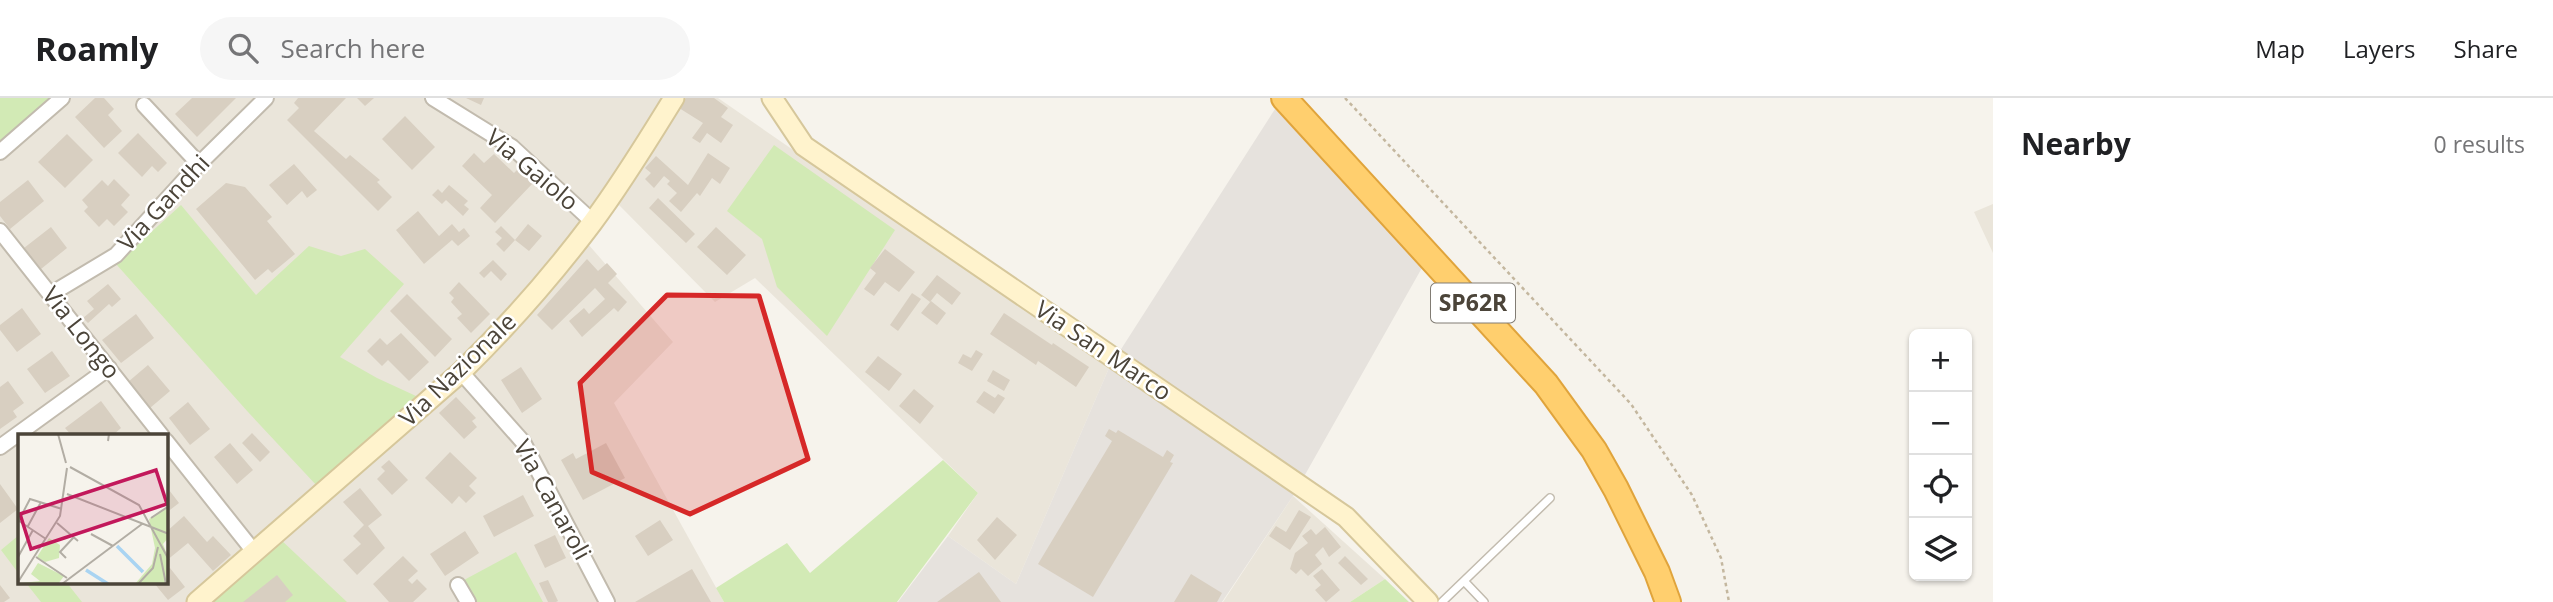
<!DOCTYPE html>
<meta charset="utf-8">
<style>
body{margin:0;font-family:"Open Sans",sans-serif;background:#f6f6f6;color:#202124}
.controls{position:absolute;right:21px;bottom:21px;display:grid;overflow:hidden;border-radius:10px;box-shadow:0 2px 5px #0004}
.controls button{width:63px;height:63px;display:grid;place-items:center;padding:0;border:0;border-bottom:2px solid #e0e0e0;background:#fff;color:#202124;font:35px sans-serif}
.list{margin:0;padding:0;list-style:none}
h2{display:flex;justify-content:space-between;align-items:center;height:91px;margin:0;padding:0 28px;font-size:30px}
h2 small{font-size:23px;font-weight:400;color:#757577}
.icon{flex:none;width:38px;height:38px;fill:none;stroke:currentColor;stroke-width:2;stroke-linecap:round;stroke-linejoin:round}
.map{position:relative;flex:none;width:1993px;height:504px;overflow:hidden}
header{display:flex;align-items:center;gap:42px;box-sizing:border-box;height:98px;padding:0 35px;background:#fff;border-bottom:2px solid #e0e0e0}
header strong{font-size:33px}
nav{display:flex;gap:38px;margin-inline-start:auto;font-size:24px}
.search{width:490px;height:63px;background:#f6f6f6;display:flex;align-items:center;gap:18px;box-sizing:border-box;padding:0 24px;border-radius:38px;color:#757577;font-size:26px}
main{display:flex}
aside{flex:1;background:#fff}
.map>svg:first-child{display:block}
</style>
<header>
<strong>Roamly</strong>
<div class="search"><svg class="icon" aria-label="search" viewBox="0 0 24 24"><circle cx="10" cy="10" r="6"/><path d="M15 15l6 6"/></svg>Search here</div>
<nav><a>Map</a><a>Layers</a><a>Share</a></nav>
</header>
<main>
<div class="map">
<svg width="1993" height="504" viewBox="0 0 1993 504">
<rect width="100%" height="100%" fill="#f6f3ec"/>
<path fill="#eae5da" fill-rule="evenodd" d="M0 0H718L1109 270 1016 486 948 438 978 395 755 180 715 204 619 107 588 146 673 244 614 305 724 504H0ZM19 338H166V485H19Z
M1993 106V155L1974 114Z
M1293 398 1385 481 1350 504H1223Z"/>
<path fill="#e6e2dd" d="M1275 11 1423 168 1293 398 1222 504H898L948 438 1016 486 1109 270Z"/>
<path fill="#d2eab5" d="M0 0H52L0 46Z
M774 47 895 132 827 238 777 189 762 141 727 113Z
M181 107 256 197 309 148 341 158 365 151 404 186 340 259 377 280 416 298 318 389 248 314 116 166Z
M943 362 978 395 897 504H724L716 490 787 445 810 475Z
M19 437V476L1 452Z
M280 441 347 504H212Z
M516 454 543 504H476L464 482Z
M1385 481 1409 504H1350Z
M26 485H67L82 504H41Z"/>
<path fill="#d8cfc1" d="M95 0H104L114 11 108 17 122 33 104 50 75 19Z
M192 0H236L197 39 175 16Z
M298 0H346L314 33 346 61 350 57 380 82 377 84 392 99 378 113 287 22 299 10 294 5Z
M357 0H374L365 8Z
M466 0H484L481 7Z
M686 0H714L728 10 721 19 733 27 721 45 707 35 700 45 692 40 703 25 679 10Z
M405 18 435 49 412 72 382 41Z
M138 35 167 65 158 74 152 68 142 79 118 55Z
M67 36 93 62 65 90 38 64Z
M474 55 484 65 494 56 514 75 518 71 533 85 495 125 480 110 492 97 462 68Z
M708 55 730 70 720 86 712 80 700 98 697 95 681 114 669 103 677 95 667 86 670 83 664 78 654 90 645 81 651 75 645 70 656 58 688 87Z
M294 66 317 92 307 100 302 93 287 107 269 87Z
M114 81 130 97 121 107 128 114 114 128 107 121 99 129 84 113 88 109 82 102 102 82 108 88Z
M28 82 44 103 10 131 0 118V104Z
M226 85 245 89 272 119 267 123 295 156 272 175 268 171 255 182 196 111Z
M449 87 468 103 464 107 469 111 463 118 446 102 442 106 432 97 438 91 442 95Z
M658 100 695 136 686 145 649 110Z
M418 113 439 138 452 126 459 134 464 130 470 138 458 148 452 142 424 166 396 132Z
M528 126 542 138 529 153 515 142Z
M501 128 515 142 504 154 496 146 502 140 495 134Z
M51 129 67 150 41 171 24 150Z
M716 129 746 157 727 177 697 149Z
M885 151 915 174 899 194 885 184 874 198 864 191 876 175 870 170Z
M587 161 598 173 607 165 617 176 608 185 627 204 618 214 614 210 582 239 569 223 584 210 589 216 605 201 595 190 552 232 537 217Z
M493 162 507 176 501 183 491 173 484 180 479 175Z
M937 177 961 195 952 207 937 195 930 204 921 197Z
M459 184 490 216 471 235 457 220 462 216 451 204 454 200 449 195Z
M108 186 121 201 112 209 109 206 88 225 83 220 94 211 87 203Z
M912 195 921 201 898 233 890 227Z
M407 196 452 241 435 259 390 213Z
M931 203 946 215 937 227 921 215Z
M22 210 41 236 17 254 0 232V227Z
M1004 215 1052 247 1053 245 1089 269 1076 289 1038 263 1036 267 990 236Z
M136 216 154 240 121 265 102 242Z
M401 235 429 264 409 283 388 262 382 268 367 253 380 240 387 247Z
M976 252 983 256 972 273 958 265 963 256 971 260Z
M52 253 70 278 45 295 27 271Z
M878 258 902 276 889 293 865 274Z
M148 267 170 293 150 310 128 284Z
M521 269 542 301 522 315 501 282Z
M993 272 1010 282 1004 293 987 283Z
M8 283 24 305 13 313 17 319 0 331V289Z
M914 291 934 308 920 326 899 308Z
M984 293 995 300 998 296 1005 300 994 316 976 304Z
M456 299 476 320 472 323 477 329 464 341 439 315Z
M101 303 121 330 112 338H72L65 330Z
M188 304 210 331 190 347 169 320Z
M1109 331 1116 335 1118 332 1163 359 1167 352 1174 357 1170 364 1173 365 1093 499 1038 466 1112 343 1105 338Z
M252 335 270 354 260 364 242 345Z
M230 345 253 372 237 386 214 359Z
M606 345 625 380 583 402 561 362 573 355 576 361Z
M450 354 477 380 469 388 476 395 466 405 459 398 452 406 425 380Z
M389 362 408 382 392 397 377 381 385 373 381 369Z
M0 386 18 411 0 425Z
M166 388 179 405 166 415Z
M360 390 382 417 368 428 385 450 357 477 343 462 361 446 353 438 364 427 343 404Z
M523 397 534 418 494 439 483 418Z
M1299 412 1311 419 1290 452 1269 438 1276 428 1286 434Z
M184 418 207 444 213 438 231 457 213 473 188 445 166 463V434Z
M997 419 1017 437 995 462 977 442Z
M660 422 673 442 648 458 635 438Z
M1325 429 1341 449 1329 459 1323 449 1315 457 1322 466 1308 478 1301 471 1296 476 1290 471 1295 455 1308 445 1302 438 1311 431 1316 437Z
M465 433 479 455 445 478 430 456Z
M555 437 566 460 545 470 534 447Z
M403 458 418 473 408 482 412 486 417 481 427 491 413 504H389L373 486Z
M1345 458 1368 481 1361 487 1338 465Z
M170 470 185 489 168 502 154 485H166V473Z
M692 471 711 504H635Z
M1322 471 1340 492 1326 504 1315 492 1321 487 1313 478Z
M979 474 1001 504H937Z
M1191 476 1222 495 1217 504H1174Z
M277 477 293 497 285 504H243Z
M548 482 558 503 556 504H548L539 485Z
M0 487 10 500 4 504H0Z"/>
<g fill="none" stroke-linecap="round" stroke-linejoin="round">
<defs>
<path id="lane" d="M1464 483 1484 504
M1442 504 1550 400"/>
<path id="street" d="M433 0 512 49 593 124
M144 7 199 66
M0 54 62 0
M0 133 162 338
M51 196 116 157 199 66 266 0
M461 274 523 344 607 504
M166 343 255 455
M0 349 109 270
M458 487 468 504"/>
<path id="secondary" d="M772 0 804 48 1346 419 1428 504
M197 504 461 274C508 228 552 178 592 125 622 85 648 42 674 0"/>
<path id="highway" d="M1284 0 1546 286 1594 352 1616 391 1657 474 1668 504"/>
</defs>
<use href="#lane" stroke="#c2bbae" stroke-width="10"/>
<use href="#street" stroke="#c2bbae" stroke-width="18"/>
<use href="#secondary" stroke="#d6c79b" stroke-width="23"/>
<use href="#highway" stroke="#e0a43c" stroke-width="28"/>
<path stroke="#c4b79f" stroke-width="2.5" stroke-dasharray="3.5 3.5" stroke-linecap="butt" d="M1345 0 1631 306 1692 397 1721 460 1729 504"/>
<use href="#lane" stroke="#fff" stroke-width="7"/>
<use href="#street" stroke="#fff" stroke-width="14"/>
<use href="#secondary" stroke="#fff3cd" stroke-width="19"/>
<use href="#highway" stroke="#ffcf6e" stroke-width="24"/>
</g>
<path fill="#d62828" fill-opacity="0.2" stroke="#d62828" stroke-width="5" stroke-linejoin="round" d="M667 197 759 198 808 361 690 416 592 374 580 285Z"/>
<g text-anchor="middle" stroke-width="5" stroke-linejoin="round" paint-order="stroke">
<rect fill="#fff" stroke="#817c74" stroke-width="2" x="1431" y="185.5" width="84" height="39" rx="5"/>
<g font-size="23" font-weight="bold" fill="#4b4439">
<text x="1473" y="213">SP62R</text>
</g>
<g font-size="24" fill="#4b4439" stroke="#fff">
<text transform="translate(532 72) rotate(40)" y="8">Via Gaiolo</text>
<text transform="translate(164 105) rotate(-47)" y="8">Via Gandhi</text>
<text transform="translate(81 235) rotate(52)" y="8">Via Longo</text>
<text transform="translate(1103 253) rotate(34)" y="8">Via San Marco</text>
<text transform="translate(458 272) rotate(-44)" y="8">Via Nazionale</text>
<text transform="translate(552 402) rotate(61)" y="8">Via Canaroli</text>
</g>
</g>
<g transform="translate(18 336)">
<rect width="150" height="150" fill="#f6f3ec"/>
<path d="M150 72V104L145 110 150 123V150H117L134 130 137 114 131 85ZM31 104 42 111 41 124 27 128 19 123ZM20 129 46 142 40 150 4 149 22 147 13 140Z" fill="#d2eab5"/>
<path fill="none" stroke="#a9d4f2" stroke-width="3.5" d="M99 112 125 138M68 136 90 150"/>
<path fill="none" stroke="#b2ada4" stroke-width="2" d="M40 0 48 29M67 0H91L90 7M52 33 121 71 151 126M49 60 151 100M133 84 151 72M1 87 28 105M0 88 12 65 44 75M39 89 60 107M10 92 23 68M73 100 95 112M142 120 148 150M0 123 15 96M18 123 49 144M48 124 42 118 56 103M0 148 42 82 49 34M44 150 124 90M120 150 135 134 140 113"/>
<path fill="#c2185b" fill-opacity="0.15" stroke="#c2185b" stroke-width="3.5" d="M138 36 149 70 13 115 2 80Z"/>
<rect width="150" height="150" fill="none" stroke="#4b4439" stroke-width="3.5"/>
</g>
</svg>
<div class="controls">
<button>+</button>
<button>−</button>
<button><svg class="icon" aria-label="locate" viewBox="0 0 24 24"><circle cx="12" cy="12" r="6"/><path d="M12 2v4M12 18v4M2 12h4M18 12h4"/></svg></button>
<button><svg class="icon" aria-label="layers" viewBox="0 0 24 24"><path d="M12 4l9 5-9 5-9-5zM3 14l9 5 9-5"/></svg></button>
</div>
</div>
<aside>
<h2>Nearby<small>0 results</small></h2>
<ul class="list">
</ul>
</aside>
</main>
